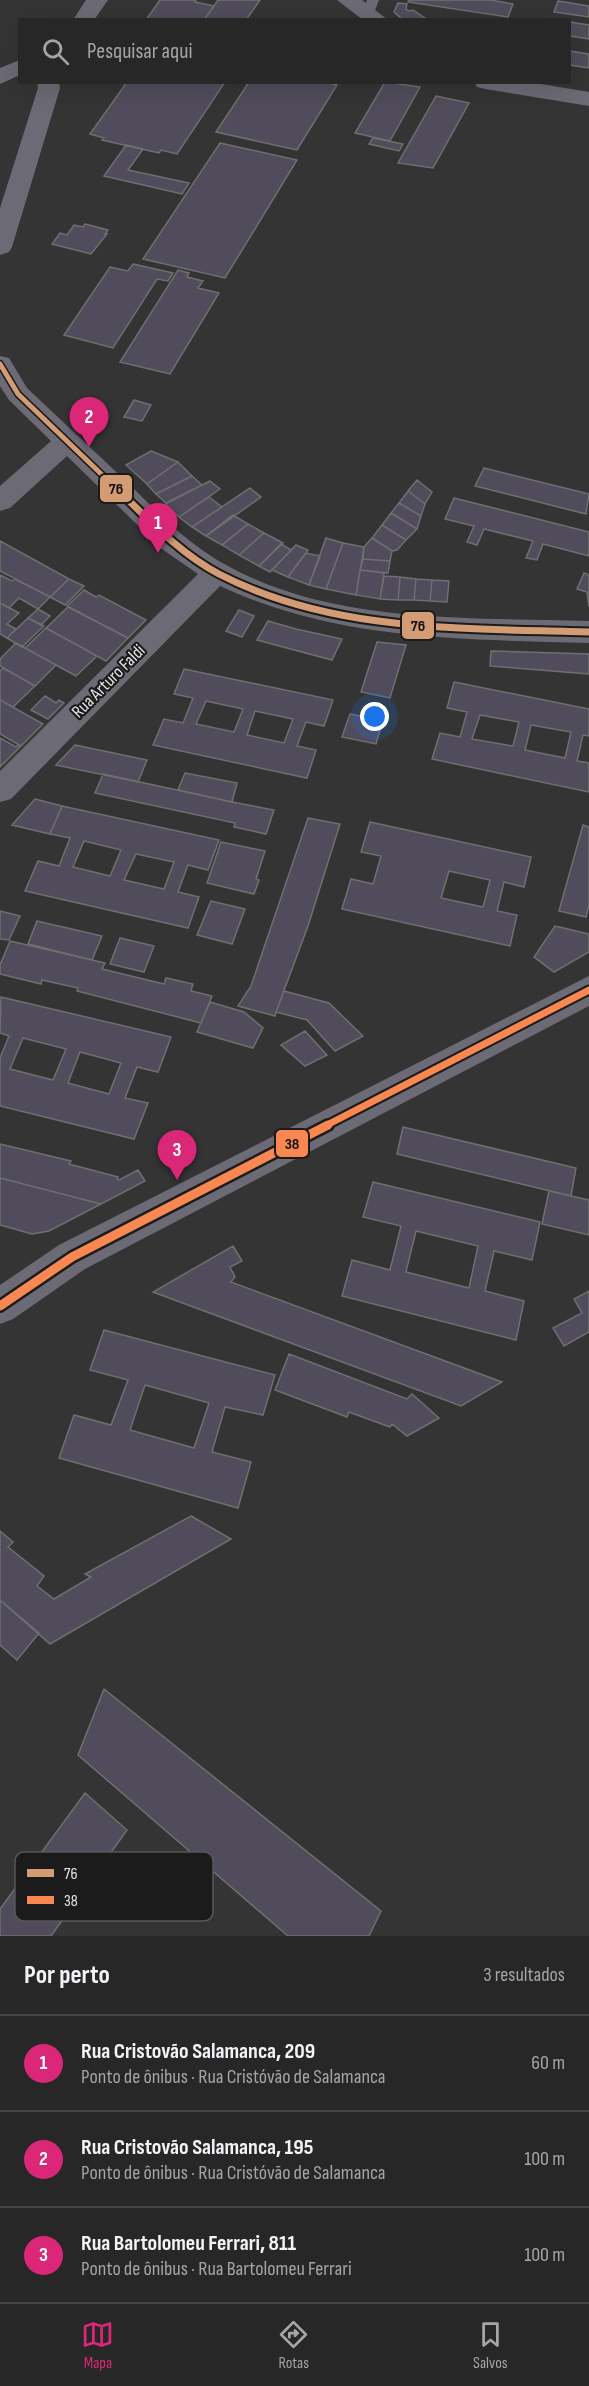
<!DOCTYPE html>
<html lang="pt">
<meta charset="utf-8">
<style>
body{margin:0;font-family:"Sofia Sans Condensed",sans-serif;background:#333;color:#f1f3f6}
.you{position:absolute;left:375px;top:717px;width:21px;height:21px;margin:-15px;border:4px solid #fff;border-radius:50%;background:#1a73e8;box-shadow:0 0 0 9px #1a73e833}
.badge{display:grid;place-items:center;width:39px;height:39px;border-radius:50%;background:#db2777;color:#fff;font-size:20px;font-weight:700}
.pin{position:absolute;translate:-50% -50px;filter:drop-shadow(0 2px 3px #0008)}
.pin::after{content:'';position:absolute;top:32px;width:21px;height:18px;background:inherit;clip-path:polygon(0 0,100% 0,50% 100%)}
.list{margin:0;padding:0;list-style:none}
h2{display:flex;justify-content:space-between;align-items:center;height:78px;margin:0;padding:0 24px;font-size:26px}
h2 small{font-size:20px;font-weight:400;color:#a4a5a7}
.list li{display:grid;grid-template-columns:39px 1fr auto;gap:18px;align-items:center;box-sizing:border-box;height:96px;padding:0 24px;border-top:2px solid #434444}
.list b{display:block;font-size:22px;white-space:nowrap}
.list p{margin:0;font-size:20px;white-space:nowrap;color:#a4a5a7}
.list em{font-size:20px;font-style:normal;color:#a4a5a7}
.icon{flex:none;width:33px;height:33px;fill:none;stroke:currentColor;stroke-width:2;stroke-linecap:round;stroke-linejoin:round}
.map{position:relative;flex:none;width:589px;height:1936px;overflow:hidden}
.search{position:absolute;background:#272727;box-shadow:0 6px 24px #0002;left:18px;right:18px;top:18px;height:66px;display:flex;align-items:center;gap:15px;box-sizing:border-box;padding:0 21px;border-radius:0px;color:#a4a5a7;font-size:22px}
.sheet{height:366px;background:#272727}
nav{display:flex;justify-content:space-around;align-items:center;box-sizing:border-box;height:84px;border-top:2px solid #434444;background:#272727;font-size:16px;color:#a4a5a7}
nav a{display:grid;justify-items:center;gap:3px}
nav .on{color:#db2777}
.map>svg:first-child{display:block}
</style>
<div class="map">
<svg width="589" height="1936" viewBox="0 0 589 1936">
<rect width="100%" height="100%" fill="#343434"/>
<path fill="#504c5b" stroke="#6f6f6f" stroke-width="1.5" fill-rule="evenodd" d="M160 0H196L195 2 214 6 204 20H146Z
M218 0H260L246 20H204Z
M409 0H491L513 4 508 17 408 2Z
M558 1 589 6V17L554 12Z
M398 3 407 4 406 9 409 11 413 10 428 20H403L394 12Z
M570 22 589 25V39L570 36Z
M570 51 589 54V68L570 65Z
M127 82H225L177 154 161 150 159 153 102 140 104 138 90 134Z
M249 82H325L337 85 297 150 216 132Z
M385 82 420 87 390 141 355 133Z
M436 96 469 103 433 168 398 163Z
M373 138 403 144 399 151 369 144Z
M220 143 297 160 225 278 143 259Z
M126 145 143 149 128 170 189 183 182 194 104 176Z
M85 224 108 230 105 234H107L91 254 52 244 60 233 67 235 74 225 83 227Z
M133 264 173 273 168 281 157 279 113 348 64 335 110 267 128 271Z
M178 270 189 273 187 277 203 281 198 288 219 293 170 374 120 362Z
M134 400 151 405 142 421 124 417Z
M151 451 178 462 147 484 126 465Z
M178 462 192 476 156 494 147 484Z
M484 468 589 494 586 514 475 486Z
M192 476 202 485 166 503 156 494Z
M417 480 432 492 425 504 408 491Z
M210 481 220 489 179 517 165 504Z
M250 488 261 497 206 536 192 527Z
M408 491 425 504 421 516 399 503Z
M209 497 222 507 192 527 179 517Z
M454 498 589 532V556L543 544 537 560 526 558 533 541 484 529 477 545 467 542 474 526 445 519Z
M399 503 421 516 417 529 391 513Z
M391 513 417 529 406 540 382 525Z
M233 515 248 524 222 545 206 536Z
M248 524 264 533 239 555 222 545Z
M382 525 406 540 397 550 392 551 372 538Z
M264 533 283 543 259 566 239 555Z
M326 538 343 543 326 589 309 585Z
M372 538 392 551 390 561 363 559 364 547Z
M0 541 69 579 50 597 0 571Z
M343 543 364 547 356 595 326 589Z
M281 544 291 550 270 572 259 566Z
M296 545 308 550 288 577 272 570Z
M306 553 320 556 309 585 288 577Z
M363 559 390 561 388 573 360 570Z
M360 570 384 573 380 599 356 595Z
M584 573 589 575V607L587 592 577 589Z
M0 575 12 581 15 579 50 597 38 609 19 598 9 608 0 603Z
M384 576 400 577 398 600 380 599Z
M400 577 416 579 414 600H398Z
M69 579 84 586 65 605 50 597Z
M416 579 432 580 430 601 414 600Z
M432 580 449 581 447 602 430 601Z
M84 590 96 597 99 595 146 620 128 638 67 606Z
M0 603 19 613 7 624 16 629 7 638 0 634Z
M68 607 128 638 106 661 46 628Z
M38 609 50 616 41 625 28 618Z
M239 610 254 616 242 637 226 631Z
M28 618 44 626 22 647 7 638Z
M268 621 296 629 342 639 332 660 257 640Z
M46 628 97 656 76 676 25 648Z
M377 642 406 645 390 698 361 692Z
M16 643 56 665 35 686 0 666V659Z
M491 651 589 654V674L490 666Z
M3 668 35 686 13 707 0 700V671Z
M184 669 333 700 324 726 306 722 297 746 316 750 307 778 153 745 164 719 183 723 193 698 174 694ZM206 701 243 709 234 732 196 724ZM255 711 293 719 284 743 247 735Z
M454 682 589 709V736L583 735 577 761 589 763V792L432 759 440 733 460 737 467 712 447 708ZM480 715 519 722 513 746 472 739ZM531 725 571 732 565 758 525 750Z
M45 696 56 703 59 700 64 703 48 719 31 710Z
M0 700 43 724 21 746 0 734Z
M350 714 383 720 376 744 342 737Z
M0 738 16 747 18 745 21 746 0 767Z
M75 745 147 760 138 782 56 765Z
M185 773 237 783 232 802 178 790Z
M103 774 232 802 274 810 266 834 234 827 235 823 95 793Z
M35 799 62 806 50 834 12 825Z
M62 806 219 840 208 870 188 865 178 892 199 897 188 928 25 891 38 861 59 866 70 838 50 834ZM84 841 121 850 110 876 73 867ZM136 854 174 862 164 889 124 880Z
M308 818 340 824 308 926 276 1012 275 1016 238 1006 251 986Z
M370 822 531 857 524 887 504 882 497 911 517 915 510 946 342 909 351 879 373 884 381 856 361 852ZM449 871 490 880 483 907 441 898Z
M583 825 589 827V905L586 917 559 911Z
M221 842 265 851 256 879 259 880 254 894 207 883Z
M211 901 245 909 232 944 197 935Z
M0 911 20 916 9 940 0 939Z
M37 921 102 936 92 960 28 944Z
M555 926 589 934V952L554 972 534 957Z
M120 938 154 946 144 972 110 964Z
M10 941 105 963 102 969 164 984 166 978 193 984 191 991 212 996 201 1023 77 991 78 988 42 980 41 984 0 974V965Z
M284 991 329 1003 363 1036 335 1051 307 1020 276 1012Z
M1 997 171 1037 158 1072 137 1067 125 1098 148 1103 134 1139 0 1106V1058L9 1036 0 1033ZM23 1038 66 1049 53 1080 10 1069ZM80 1052 121 1063 109 1094 68 1083Z
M210 1002 244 1012 263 1028 253 1048 197 1032Z
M305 1031 327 1055 305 1066 281 1045Z
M403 1127 576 1168 571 1196 397 1154Z
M0 1144 71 1161 69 1164 118 1177 117 1179 119 1180 138 1170 145 1181 101 1204 0 1178Z
M0 1178 101 1204 49 1231 32 1234 0 1225Z
M373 1182 540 1222 532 1260 494 1251 485 1291 524 1301 516 1340 342 1296 352 1260 390 1270 401 1226 363 1217ZM416 1231 478 1246 469 1288 406 1272Z
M549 1191 589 1200V1235L542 1224Z
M233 1246 242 1261 230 1267 235 1277 231 1282 502 1382 461 1406 153 1292Z
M589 1291V1332L564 1346 553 1328 582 1313 574 1299Z
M104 1330 275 1375 263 1415 225 1407 212 1452 251 1462 238 1508 59 1458 74 1415 111 1425 128 1380 90 1370ZM145 1385 209 1403 194 1448 130 1430Z
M289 1354 407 1399 412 1394 439 1418 407 1436 392 1424 390 1427 349 1412 347 1417 275 1390Z
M191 1516 231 1539 50 1644 0 1600V1531L13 1542 8 1547 44 1576 37 1586 54 1599 91 1577 85 1574Z
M0 1600 39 1633 17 1660 0 1645Z
M104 1689 381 1911 369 1936H288L78 1755Z
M85 1793 127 1830 51 1936H0V1909Z"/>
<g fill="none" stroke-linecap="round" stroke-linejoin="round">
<path fill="#6c6b75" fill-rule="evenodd" d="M367 0H379L374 13 368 17 362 13Z"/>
<path fill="#6c6b75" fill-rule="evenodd" d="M337 0H362L388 20H363Z
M37 82H59L60 88 12 247 9 252 0 255V208L38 88Z
M474 82H529L589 92V106L485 89 477 87Z
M0 356 9 358 27 388C61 420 96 453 130 485 160 515 190 546 228 566 336 625 469 617 589 621V643C462 639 338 641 220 586L11 799 0 802V771L198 574 162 549 67 456 10 508 0 511V486L51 441 9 400 0 386Z
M589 976V1006L85 1269 13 1319 0 1324V1285L59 1245Z"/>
<path fill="#6c6b75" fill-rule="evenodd" d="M86 0H108L94 20H73Z
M20 60V75L0 84V68Z"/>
<defs>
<path id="bus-1-far1" d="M0 364 18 394 122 494"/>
<path id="bus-1" d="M121 493C151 522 181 554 219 574 332 633 465 628 589 632"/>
<path id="bus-2-far1" d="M325 1126 589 990"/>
<path id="bus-2" d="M0 1306 72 1257 328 1125"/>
</defs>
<use href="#bus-1-far1" stroke="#1b1b1c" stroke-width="8"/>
<use href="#bus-1" stroke="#1b1b1c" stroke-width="11"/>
<use href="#bus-2-far1" stroke="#1b1b1c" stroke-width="11"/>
<use href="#bus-2" stroke="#1b1b1c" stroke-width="14"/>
<use href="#bus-1-far1" stroke="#d39c74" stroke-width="5"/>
<use href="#bus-1" stroke="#d39c74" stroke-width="7"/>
<use href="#bus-2-far1" stroke="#f88751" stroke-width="7"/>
<use href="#bus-2" stroke="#f88751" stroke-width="9"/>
</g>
<g text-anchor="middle" stroke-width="4.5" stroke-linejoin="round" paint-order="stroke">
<g font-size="18" fill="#e7e7e8" stroke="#1b1b1c">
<text transform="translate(108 681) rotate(-45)" y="6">Rua Arturo Faldi</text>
</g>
</g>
<rect x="15" y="1852" width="198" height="69" rx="9" fill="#1b1b1c" stroke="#585859" stroke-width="1.5"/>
<rect x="27" y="1869" width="27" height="8" fill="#d39c74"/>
<rect x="27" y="1896" width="27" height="8" fill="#f88751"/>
<g font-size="16" fill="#e7e7e8">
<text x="64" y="1879">76</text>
<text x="64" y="1906">38</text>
</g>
<g stroke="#1b1b1c" stroke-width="2">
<rect x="99" y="474" width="34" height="29" rx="6" fill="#d39c74"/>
<rect x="401" y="611" width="34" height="29" rx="6" fill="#d39c74"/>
<rect x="275" y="1129" width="34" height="29" rx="6" fill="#f88751"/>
</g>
<g font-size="16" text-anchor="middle" font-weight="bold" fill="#111">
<text x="116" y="494">76</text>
<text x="418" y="631">76</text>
<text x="292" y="1149">38</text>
</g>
</svg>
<div class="you"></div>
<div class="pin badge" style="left:158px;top:553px">1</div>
<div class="pin badge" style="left:89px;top:447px">2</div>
<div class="pin badge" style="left:177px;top:1180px">3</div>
<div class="search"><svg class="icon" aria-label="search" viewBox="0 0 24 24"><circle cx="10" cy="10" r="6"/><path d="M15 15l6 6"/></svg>Pesquisar aqui</div>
</div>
<section class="sheet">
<h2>Por perto<small>3 resultados</small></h2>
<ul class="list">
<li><span class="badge">1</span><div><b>Rua Cristovão Salamanca, 209</b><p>Ponto de ônibus · Rua Cristóvão de Salamanca</p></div><em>60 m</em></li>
<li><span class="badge">2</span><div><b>Rua Cristovão Salamanca, 195</b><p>Ponto de ônibus · Rua Cristóvão de Salamanca</p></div><em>100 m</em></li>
<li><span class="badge">3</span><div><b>Rua Bartolomeu Ferrari, 811</b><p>Ponto de ônibus · Rua Bartolomeu Ferrari</p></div><em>100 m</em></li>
</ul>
</section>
<nav>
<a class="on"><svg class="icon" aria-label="map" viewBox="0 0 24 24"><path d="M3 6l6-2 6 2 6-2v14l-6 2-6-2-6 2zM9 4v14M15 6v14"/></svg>Mapa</a>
<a><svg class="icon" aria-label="directions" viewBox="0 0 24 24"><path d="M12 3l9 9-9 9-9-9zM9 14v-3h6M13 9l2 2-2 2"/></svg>Rotas</a>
<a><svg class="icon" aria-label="saved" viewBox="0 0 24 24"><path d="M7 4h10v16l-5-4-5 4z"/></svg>Salvos</a>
</nav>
